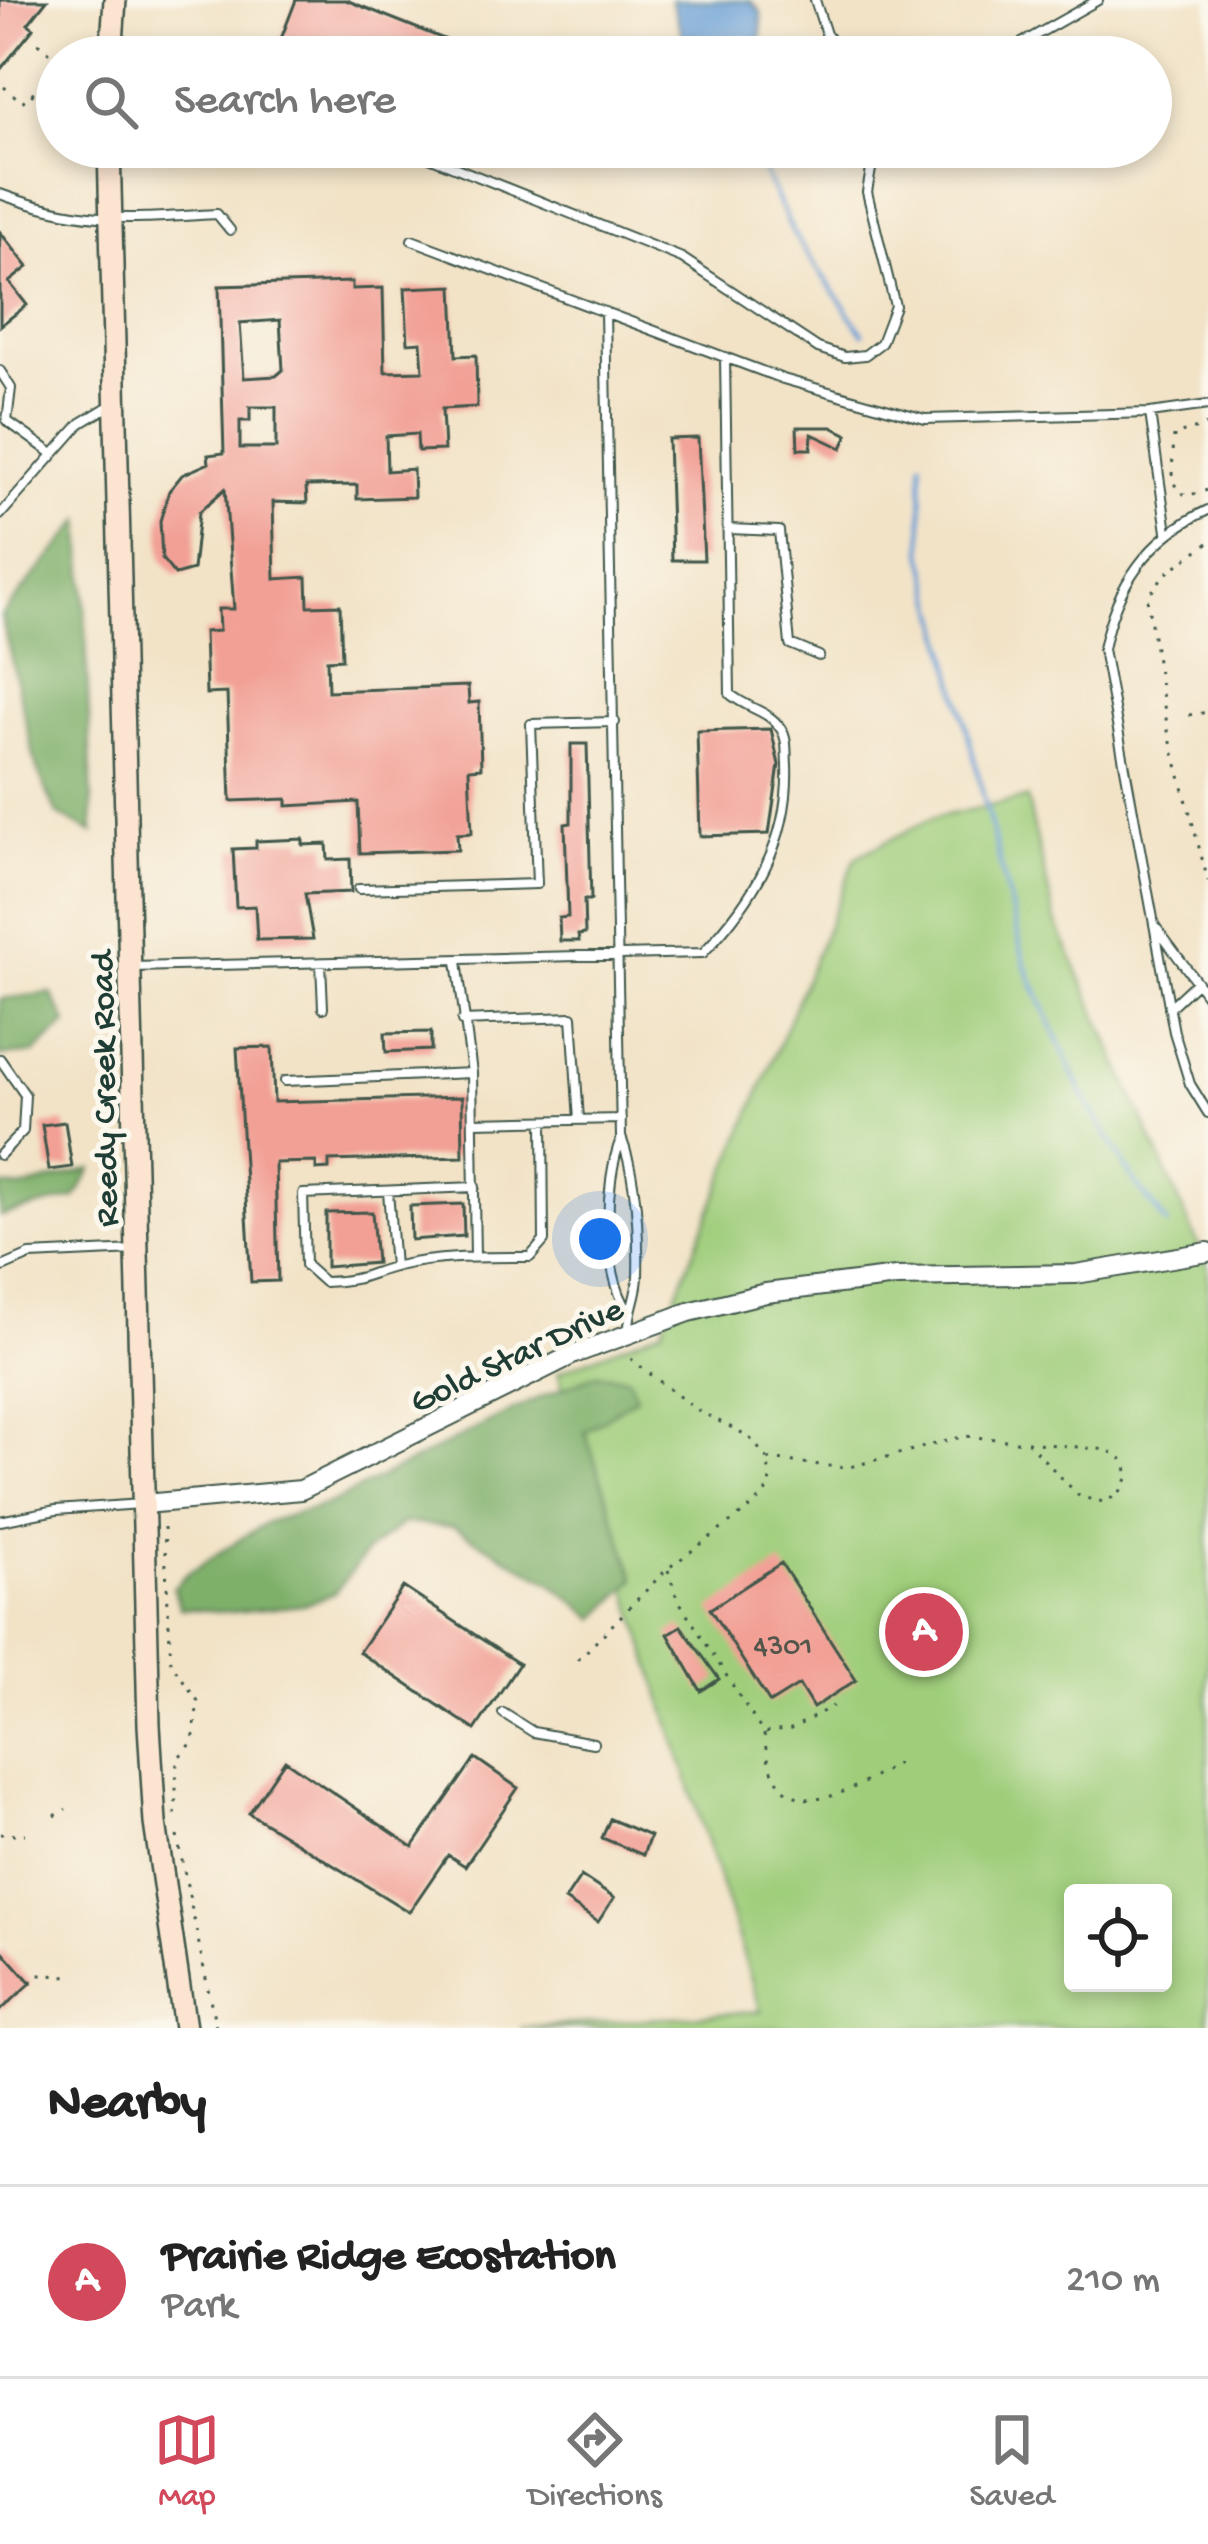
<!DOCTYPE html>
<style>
body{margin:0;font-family:"Gochi Hand",sans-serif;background:#f2f2f2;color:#222}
.controls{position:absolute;right:36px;bottom:36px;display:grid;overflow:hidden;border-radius:12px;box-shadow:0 6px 18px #0003}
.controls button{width:108px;height:108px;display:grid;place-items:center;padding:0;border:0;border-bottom:3px solid #e0e0e0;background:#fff;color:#222;font:60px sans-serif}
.you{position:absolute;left:600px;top:1239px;width:42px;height:42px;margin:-30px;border:9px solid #fff;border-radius:50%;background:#1a73e8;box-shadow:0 0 0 18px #1a73e833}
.badge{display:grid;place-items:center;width:78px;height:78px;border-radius:50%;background:#d1495b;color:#fff;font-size:39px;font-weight:700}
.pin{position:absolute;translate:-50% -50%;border:6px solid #fff;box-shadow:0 3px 12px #0006}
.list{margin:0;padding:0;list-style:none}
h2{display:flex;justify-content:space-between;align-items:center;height:156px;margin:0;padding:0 48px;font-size:51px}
h2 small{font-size:39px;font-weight:400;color:#767676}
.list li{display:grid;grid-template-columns:78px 1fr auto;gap:36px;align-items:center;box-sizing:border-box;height:192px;padding:0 48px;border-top:3px solid #e0e0e0}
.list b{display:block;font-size:45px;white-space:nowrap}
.list p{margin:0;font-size:39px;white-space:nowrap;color:#767676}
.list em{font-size:39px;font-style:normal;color:#767676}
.icon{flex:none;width:66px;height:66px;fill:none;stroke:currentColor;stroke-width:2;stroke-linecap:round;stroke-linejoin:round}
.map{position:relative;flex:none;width:1208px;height:2028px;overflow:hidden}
.search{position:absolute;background:#fff;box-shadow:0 6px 18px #0003;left:36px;right:36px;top:36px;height:132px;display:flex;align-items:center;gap:30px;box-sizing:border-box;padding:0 42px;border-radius:66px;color:#767676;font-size:45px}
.sheet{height:348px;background:#fff}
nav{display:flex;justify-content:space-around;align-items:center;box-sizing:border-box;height:168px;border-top:3px solid #e0e0e0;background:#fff;font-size:33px;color:#767676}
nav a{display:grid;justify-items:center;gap:6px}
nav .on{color:#d1495b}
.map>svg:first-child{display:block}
</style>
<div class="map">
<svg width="1208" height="2028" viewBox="0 0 1208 2028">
<rect width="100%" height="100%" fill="#fbf7ec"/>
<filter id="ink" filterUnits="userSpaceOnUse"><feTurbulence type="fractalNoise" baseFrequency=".00833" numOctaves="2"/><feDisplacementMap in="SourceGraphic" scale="24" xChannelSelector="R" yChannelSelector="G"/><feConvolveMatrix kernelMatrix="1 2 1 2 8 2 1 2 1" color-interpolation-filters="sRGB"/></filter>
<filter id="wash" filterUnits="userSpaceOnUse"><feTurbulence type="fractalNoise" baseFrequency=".004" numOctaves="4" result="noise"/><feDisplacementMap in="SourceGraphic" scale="48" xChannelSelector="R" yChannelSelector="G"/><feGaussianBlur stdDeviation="2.7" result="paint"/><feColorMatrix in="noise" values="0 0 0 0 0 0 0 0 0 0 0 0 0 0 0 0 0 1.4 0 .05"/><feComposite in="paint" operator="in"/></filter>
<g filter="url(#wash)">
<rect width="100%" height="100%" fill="#f2e3c7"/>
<path fill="#9fcd7a" stroke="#5f8557" stroke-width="3" fill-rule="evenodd" d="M1027 798 1055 919 1208 1267V2028H520L761 2011 558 1372 662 1329 856 857 933 818ZM1073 1893H1163V1983H1073Z"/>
<path fill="#7fb06a" stroke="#4f764f" stroke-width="3" d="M82 520 93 833 57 814 37 769 1 616Z
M51 993 67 1023 35 1053 0 1056V999Z
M92 1169 75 1198 0 1216V1186L23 1188Z
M597 1374 628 1377 636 1397 585 1432 635 1579 596 1619 552 1583 453 1527 403 1523 367 1551 335 1593 303 1605 233 1612 180 1608 173 1588 188 1573 267 1522 329 1504 529 1402Z"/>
<path fill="#679ed5" stroke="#436e84" stroke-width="3" d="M671 0 750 1 761 12V57H690Z"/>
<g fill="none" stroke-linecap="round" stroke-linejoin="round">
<path stroke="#679ed5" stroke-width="4.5" d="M752 147 794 235 863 333
M922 462 923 552 1025 964 1081 1092 1136 1184 1167 1224"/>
</g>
<g id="blocks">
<path fill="#f2a096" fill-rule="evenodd" d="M0 0H47L28 24 34 28 0 70Z
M296 0H346L489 57H274Z
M0 232 28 267 9 282 27 305 0 326Z
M352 282V289L383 288 385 372 423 371 421 342 408 343 405 288 453 286 456 356 476 355 477 407 442 409 444 450 418 451 417 434 386 436 387 471 413 469 414 497 357 499V485L306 486 307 503 273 502 275 579 307 577 308 606 340 605 342 659 327 660 328 691 468 686 469 703 479 702 481 768 469 769 472 833 457 834 458 850 360 853 358 802 287 806V799L231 801 227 693 206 694 204 632 219 631 218 609H234L225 489 199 512 193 570 175 575 162 559 160 521 169 491 182 475 209 463 208 455 224 453 219 286ZM280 320 283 370 276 376 244 378 240 323ZM250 407H276V448H240V421H250Z
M797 427H832L848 435 842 448 812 434 811 449H798Z
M698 438 704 560H672L668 439Z
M771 729 779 765 769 834 700 836 697 731Z
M571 744H587L591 900H584L585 934 578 935 579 941H560L559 918 568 917 565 824 571 823Z
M303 839V845L327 844 328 860 350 859 351 892 305 894 313 939 257 940 255 906 236 907 233 849 256 848V841Z
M431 1032V1050L386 1052 385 1033Z
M272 1047 274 1102 462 1097 463 1157 329 1161V1169L316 1170V1162L275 1163 278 1281 251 1282 237 1048Z
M65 1122 72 1167 49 1170 42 1125Z
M463 1204 464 1236 411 1240 410 1206Z
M372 1212 376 1263 326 1267V1213Z
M781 1563 856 1680 813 1708 799 1685 770 1703 710 1609Z
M403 1587 519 1664 475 1730 359 1652Z
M681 1626 719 1679 701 1691 668 1634Z
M475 1758 518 1788 465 1866 448 1855 409 1912 249 1813 285 1760 413 1847Z
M610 1819 650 1836 643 1855 602 1838Z
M581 1876 614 1898 598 1922 565 1900Z
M0 1948 31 1983 0 2011Z"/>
</g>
</g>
<g filter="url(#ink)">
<use href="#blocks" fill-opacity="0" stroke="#3f564a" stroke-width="3"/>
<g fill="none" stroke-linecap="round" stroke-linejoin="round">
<defs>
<path id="service" d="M815 0 826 34 843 57
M116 41 178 57
M997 57 1098 0
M404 147 682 258 818 348 845 357 865 355 881 343 895 306 867 192 875 147
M0 194C84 225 129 219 217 214L230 230
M412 240 783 379 925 419 1150 413 1208 405
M605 312 621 1137C637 1178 639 1233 638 1277 637 1298 628 1311 629 1332
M0 371 11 388 7 421 53 454
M1150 413 1167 532
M1208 510C1148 538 1116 585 1103 649L1174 1032 1190 1084 1208 1113
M0 515 81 423 111 405
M729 529 779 531 790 644 819 656
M359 889 537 884 531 724 615 722
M1155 926 1208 997
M457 961 472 1073 475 1256
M321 963 323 1008
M132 967 703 953C754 899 790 841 787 765 786 753 788 739 781 729 769 710 747 709 730 694L725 357
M1169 1008 1197 982
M462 1021 572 1017 579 1120
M0 1059 25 1095 23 1131 0 1155
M285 1081 472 1073
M474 1122 621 1119
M621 1139C604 1180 602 1274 628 1310
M475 1187 303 1194 305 1265 324 1282C363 1281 365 1274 397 1266 440 1256 486 1257 530 1257L544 1241 543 1121
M388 1191 394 1267
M0 1268 30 1255 136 1250
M0 1521 56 1510 141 1504
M503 1713 533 1732 593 1743"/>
<path id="tertiary" d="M144 1504 301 1490 574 1354 689 1312 766 1293 896 1277 1076 1274 1208 1252"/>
<path id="secondary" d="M111 57 115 0
M109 147 149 1725 155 1823 185 2028"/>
</defs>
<use href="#service" stroke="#3f564a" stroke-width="12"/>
<use href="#tertiary" stroke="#3f564a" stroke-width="22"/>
<use href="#secondary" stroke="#3f564a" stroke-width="26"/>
<path stroke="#3f564a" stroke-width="3" stroke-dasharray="3 9" stroke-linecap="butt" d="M38 43 57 59
M4 87 22 102 36 90
M31 94 46 103
M1172 475 1174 435 1208 425
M1174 484 1186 496 1208 490
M1208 543 1164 575 1147 598 1168 731 1208 881
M1189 715 1208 712
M768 1459 846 1468 965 1436 1108 1450 1122 1459 1129 1475 1119 1494 1104 1502 1080 1497 1028 1443
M164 1527 171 1663 198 1701 193 1742 177 1759 175 1820
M668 1570 677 1598 763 1733 791 1729 833 1706
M578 1660 667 1569 757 1503 770 1486 768 1459 748 1436 695 1409 626 1355
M764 1734C774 1837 846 1795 903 1760
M55 1816 66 1809
M0 1834H25
M177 1836 216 2028
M30 1982 39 1975 73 1976"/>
<use href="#service" stroke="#fff" stroke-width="8"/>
<use href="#tertiary" stroke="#fff" stroke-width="18"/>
<use href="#secondary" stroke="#fce5d0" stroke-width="21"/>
</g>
</g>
<g text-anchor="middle" stroke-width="10" stroke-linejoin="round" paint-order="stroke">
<g font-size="30" fill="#54564c">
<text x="783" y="1654">4301</text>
</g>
<g font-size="36" fill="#1f3d34" stroke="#fbf7ec">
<text transform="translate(101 1089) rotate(-91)" y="13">Reedy Creek Road</text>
<text transform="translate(515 1352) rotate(-25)" y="13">Gold Star Drive</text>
</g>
</g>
</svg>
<div class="controls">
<button><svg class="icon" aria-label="locate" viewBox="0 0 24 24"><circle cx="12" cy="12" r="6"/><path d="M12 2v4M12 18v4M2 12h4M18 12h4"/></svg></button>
</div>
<div class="you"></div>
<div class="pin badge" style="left:924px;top:1632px">A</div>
<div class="search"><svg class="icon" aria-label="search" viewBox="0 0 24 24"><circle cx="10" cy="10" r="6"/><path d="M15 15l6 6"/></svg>Search here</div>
</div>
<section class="sheet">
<h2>Nearby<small></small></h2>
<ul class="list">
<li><span class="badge">A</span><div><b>Prairie Ridge Ecostation</b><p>Park</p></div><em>210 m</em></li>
</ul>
</section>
<nav>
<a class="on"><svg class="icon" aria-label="map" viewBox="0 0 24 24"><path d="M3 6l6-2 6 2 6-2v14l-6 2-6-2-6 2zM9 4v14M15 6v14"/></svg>Map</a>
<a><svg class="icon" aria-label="directions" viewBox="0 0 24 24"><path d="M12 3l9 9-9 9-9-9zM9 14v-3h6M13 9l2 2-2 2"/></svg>Directions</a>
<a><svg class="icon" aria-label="saved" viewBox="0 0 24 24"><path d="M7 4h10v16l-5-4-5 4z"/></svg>Saved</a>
</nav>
